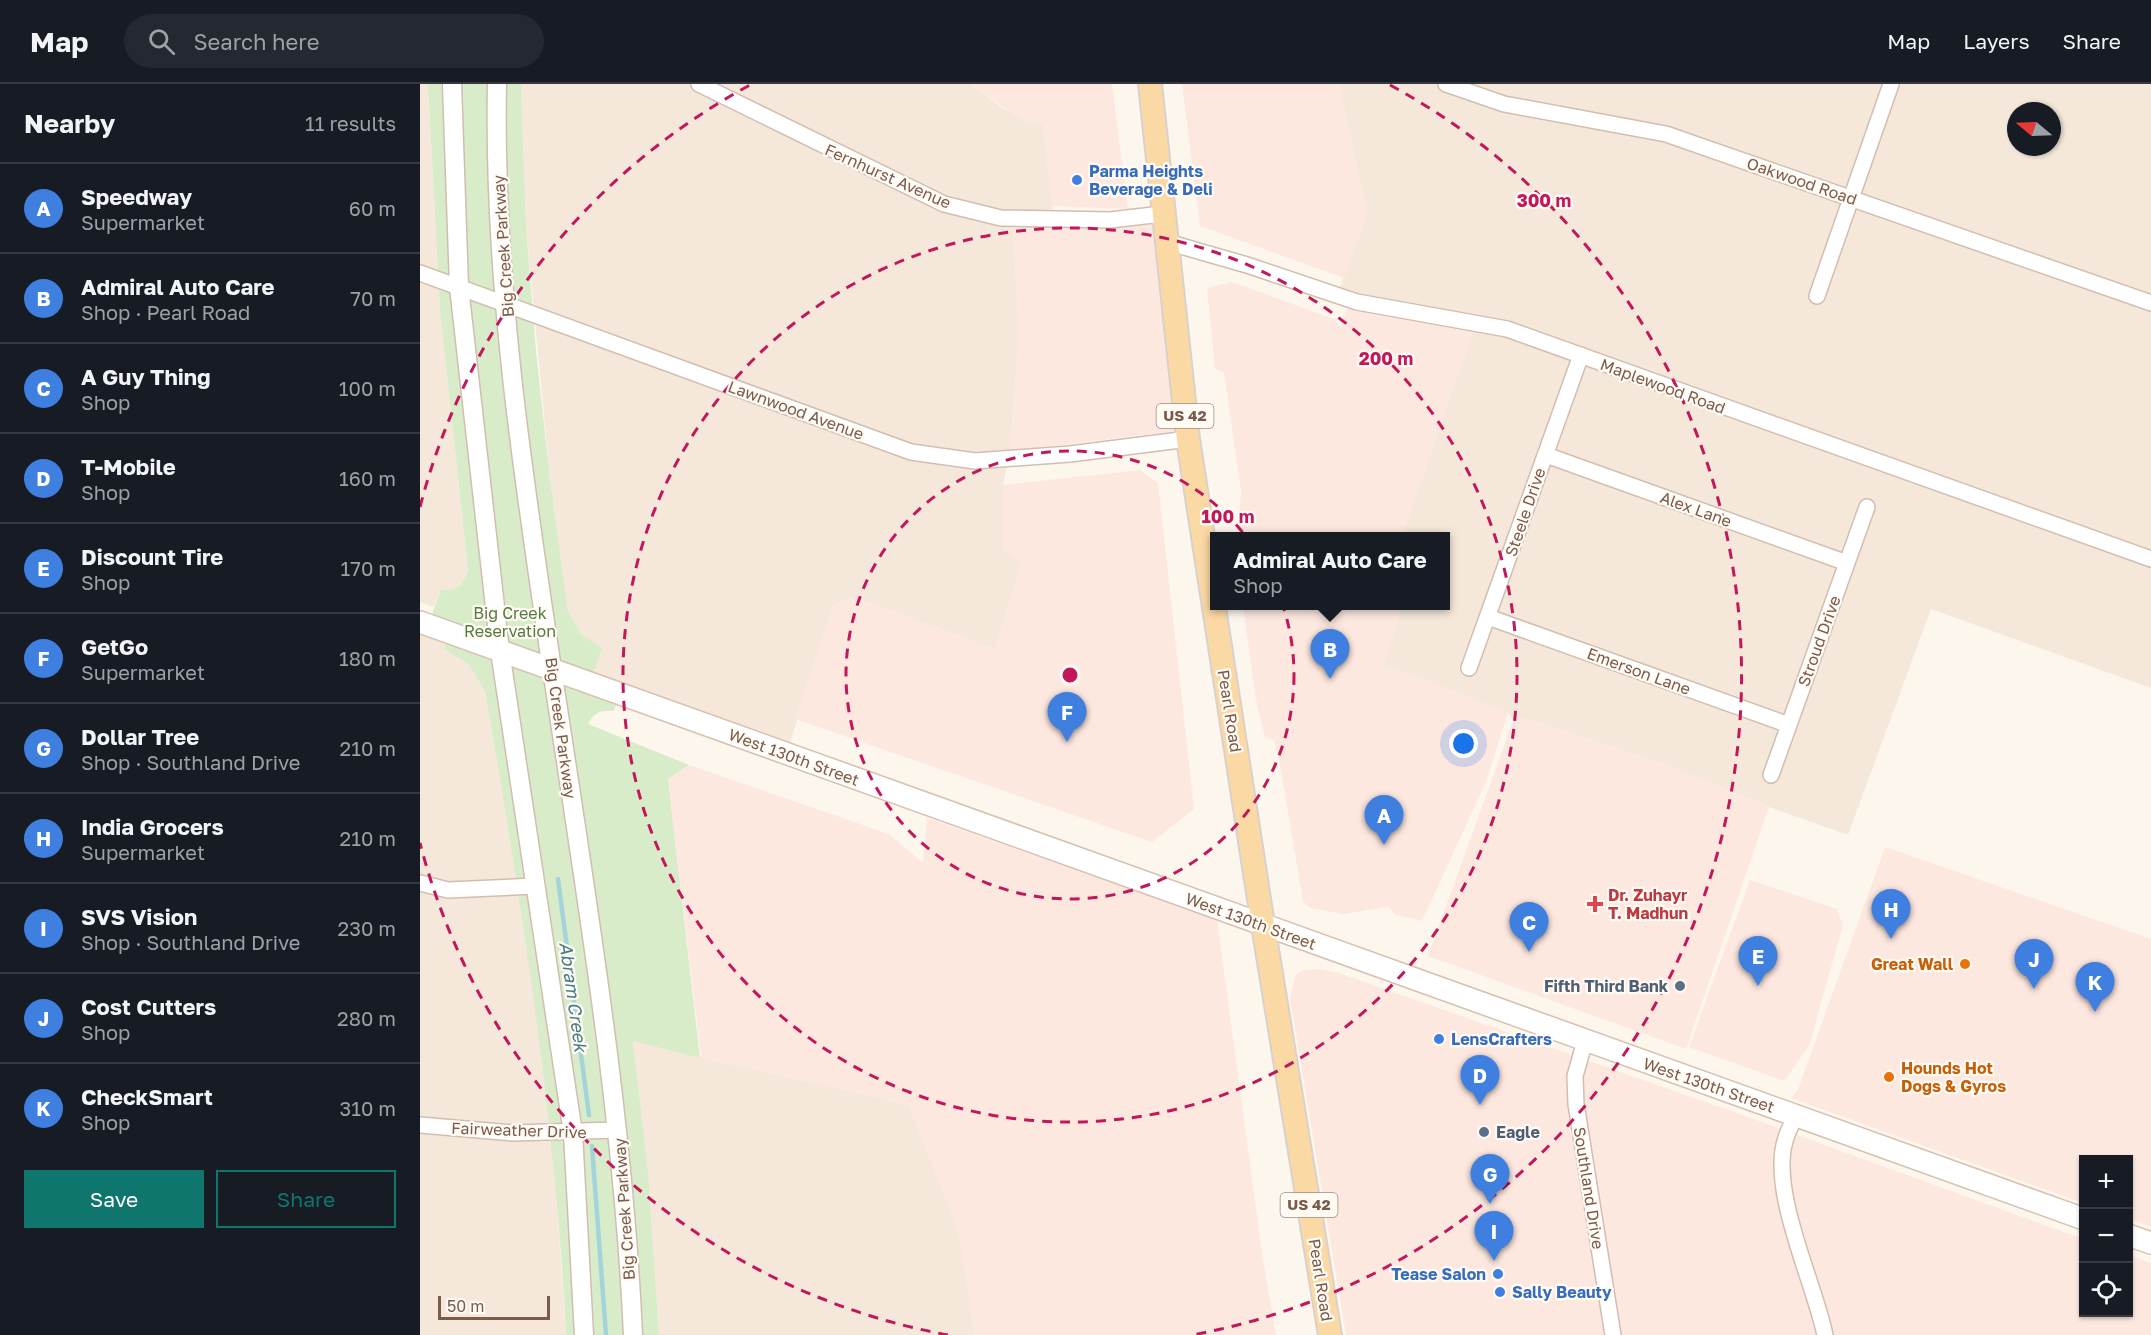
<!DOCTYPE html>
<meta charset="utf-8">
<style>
body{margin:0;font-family:"Golos Text",sans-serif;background:#242831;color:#f1f3f6}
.controls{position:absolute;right:18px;bottom:18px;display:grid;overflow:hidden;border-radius:0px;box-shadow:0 2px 4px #0004}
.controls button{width:54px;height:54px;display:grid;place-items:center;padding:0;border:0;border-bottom:2px solid #363941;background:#171b24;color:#f1f3f6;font:30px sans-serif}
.compass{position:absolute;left:1587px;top:18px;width:54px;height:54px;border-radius:50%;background:#171b24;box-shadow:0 2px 4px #0004;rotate:289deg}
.scale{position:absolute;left:18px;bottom:15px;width:112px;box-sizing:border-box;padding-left:6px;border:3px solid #7a5c4d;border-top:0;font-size:16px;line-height:21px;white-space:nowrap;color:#7a5c4d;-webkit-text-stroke:4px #fffaf3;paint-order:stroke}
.you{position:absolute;left:1044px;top:660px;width:21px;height:21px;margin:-15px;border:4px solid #fff;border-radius:50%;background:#1a73e8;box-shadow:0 0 0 9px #1a73e833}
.badge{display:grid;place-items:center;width:39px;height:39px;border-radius:50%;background:#0f766e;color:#fff;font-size:20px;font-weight:700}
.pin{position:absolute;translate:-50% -50px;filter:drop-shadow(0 2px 3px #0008)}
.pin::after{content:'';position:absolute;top:32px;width:21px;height:18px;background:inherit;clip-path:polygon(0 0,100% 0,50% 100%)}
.popup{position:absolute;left:790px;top:448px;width:240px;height:78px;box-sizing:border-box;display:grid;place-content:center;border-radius:0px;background:#171b24;filter:drop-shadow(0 2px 4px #0005);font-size:20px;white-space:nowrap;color:#9ea1a6}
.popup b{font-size:22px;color:#f1f3f6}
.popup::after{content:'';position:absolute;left:50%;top:100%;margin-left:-12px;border:12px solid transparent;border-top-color:#171b24}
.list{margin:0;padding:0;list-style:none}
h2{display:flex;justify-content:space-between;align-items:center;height:78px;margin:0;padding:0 24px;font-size:26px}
h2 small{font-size:20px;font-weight:400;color:#9ea1a6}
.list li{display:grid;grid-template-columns:39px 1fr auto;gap:18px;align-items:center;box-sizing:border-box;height:90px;padding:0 24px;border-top:2px solid #363941}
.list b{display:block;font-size:22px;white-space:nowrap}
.list p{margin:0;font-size:20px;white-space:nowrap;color:#9ea1a6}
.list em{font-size:20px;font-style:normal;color:#9ea1a6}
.actions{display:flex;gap:12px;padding:18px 24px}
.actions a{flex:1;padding:14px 0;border:2px solid #0f766e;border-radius:0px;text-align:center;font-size:21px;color:#0f766e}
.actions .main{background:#0f766e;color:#fff}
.icon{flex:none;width:33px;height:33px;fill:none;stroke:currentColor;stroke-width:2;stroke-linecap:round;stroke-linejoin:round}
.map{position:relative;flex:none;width:1731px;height:1251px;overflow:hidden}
header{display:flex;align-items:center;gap:36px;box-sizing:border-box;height:84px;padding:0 30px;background:#171b24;border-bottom:2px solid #363941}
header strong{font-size:28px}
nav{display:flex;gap:33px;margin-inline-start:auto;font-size:21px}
.search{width:420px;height:54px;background:#242831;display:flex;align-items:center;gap:15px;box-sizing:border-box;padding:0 21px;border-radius:33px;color:#9ea1a6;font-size:22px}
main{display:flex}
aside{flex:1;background:#171b24}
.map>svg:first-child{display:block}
</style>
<header>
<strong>Map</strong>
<div class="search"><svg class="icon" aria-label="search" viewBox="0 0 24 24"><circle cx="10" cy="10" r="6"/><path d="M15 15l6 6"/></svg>Search here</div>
<nav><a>Map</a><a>Layers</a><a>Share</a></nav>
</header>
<main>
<aside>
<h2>Nearby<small>11 results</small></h2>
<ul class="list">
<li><span class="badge" style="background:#3f7fe0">A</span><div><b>Speedway</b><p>Supermarket</p></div><em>60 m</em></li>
<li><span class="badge" style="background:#3f7fe0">B</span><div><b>Admiral Auto Care</b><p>Shop · Pearl Road</p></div><em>70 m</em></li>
<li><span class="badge" style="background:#3f7fe0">C</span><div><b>A Guy Thing</b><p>Shop</p></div><em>100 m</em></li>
<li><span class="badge" style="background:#3f7fe0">D</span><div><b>T-Mobile</b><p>Shop</p></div><em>160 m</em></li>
<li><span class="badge" style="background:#3f7fe0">E</span><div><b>Discount Tire</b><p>Shop</p></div><em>170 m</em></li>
<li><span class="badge" style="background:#3f7fe0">F</span><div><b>GetGo</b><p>Supermarket</p></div><em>180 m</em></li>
<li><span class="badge" style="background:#3f7fe0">G</span><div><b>Dollar Tree</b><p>Shop · Southland Drive</p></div><em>210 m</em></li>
<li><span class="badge" style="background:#3f7fe0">H</span><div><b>India Grocers</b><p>Supermarket</p></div><em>210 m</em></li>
<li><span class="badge" style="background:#3f7fe0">I</span><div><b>SVS Vision</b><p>Shop · Southland Drive</p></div><em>230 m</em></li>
<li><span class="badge" style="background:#3f7fe0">J</span><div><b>Cost Cutters</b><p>Shop</p></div><em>280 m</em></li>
<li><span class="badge" style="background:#3f7fe0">K</span><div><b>CheckSmart</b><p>Shop</p></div><em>310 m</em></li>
</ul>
<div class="actions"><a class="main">Save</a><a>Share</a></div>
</aside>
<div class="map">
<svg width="1731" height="1251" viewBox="0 0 1731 1251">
<rect width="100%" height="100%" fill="#fdf6ec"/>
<path fill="#f5e8da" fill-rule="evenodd" d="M0 0H8L20 227 48 486 46 496 40 503 30 507 21 506 14 523 0 518Z
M101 0H551L584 25 623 41 635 144 593 143 599 250 590 367 583 401 602 479 575 565 434 513 413 522 370 659 171 596V558L161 550 148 527 130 395 106 141Z
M919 0H1731V604L1511 525 1428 751 1349 723 1246 681 1108 635 1093 637 1088 628 963 580 983 522H1026V452H982L1052 249 927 225 936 208 920 203 947 130ZM1596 27H1632V63H1596Z
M0 535 31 546 24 565 49 581 65 607 97 794 119 945 133 1069 146 1251H0Z
M213 957 489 1021 539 1148 555 1251H239L228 1086Z"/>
<path fill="#fde8e0" d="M551 0H692L708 125 632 122 623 41 607 40Z
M762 0H919L947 130 924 194 780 142Z
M735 140 756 347 590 367 599 250 593 142 684 145Z
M812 198 914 235 921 243 927 225 1053 248 982 452H817L821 408 804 289 795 285 787 204Z
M720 386 738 399 774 725 732 758 375 635 413 522 434 513 575 565 602 479 583 468V401Z
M823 522H983L964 580 1088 628 1066 698 1002 837 976 831 968 823 923 830 890 824 883 817 859 675 854 656 845 653 836 616Z
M1108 635 1246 681 1349 723 1266 965 1008 872 1093 637Z
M269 681 469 750 503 779 507 734 797 835 842 1169 856 1251H555L539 1148 489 1021 281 974 248 695Z
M1465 763 1731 855V1143L1709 1135 1708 1076H1664L1663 1119 1371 1014 1378 1006Z
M1330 796 1417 825 1423 841 1389 962 1364 997 1269 963Z
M897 885 916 888 1317 1029 1663 1155 1664 1228H1708L1709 1171 1731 1179V1251H926L870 915 875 892 883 886Z"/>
<path fill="#d8ecc9" d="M8 0H101L106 141 116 268 130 395 148 527 161 550 182 564 171 596 201 607 194 627C182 626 174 628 168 640L269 681 248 695 280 974 213 957 228 1086 239 1251H146C135 1034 102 821 65 607L49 581 24 565 31 546 9 538 21 506C36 507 44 502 48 486L20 227Z"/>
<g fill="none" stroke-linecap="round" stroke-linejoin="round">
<path stroke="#a5d3da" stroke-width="4.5" d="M138 795 169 1031
M172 1062 186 1251"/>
<defs>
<path id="minor" d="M279 0 524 120 581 134 690 136 742 130
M1026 0 1084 20 1246 50 1731 219
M747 158 827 181 937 218 1087 245 1731 475
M0 189 491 368 555 377 650 370 768 355
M1397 212 1471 0
M1126 371 1427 479
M1068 533 1369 641
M1049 584 1161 271
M1351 691 1447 423
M0 799 28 806 115 802
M1165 957 1155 992 1156 1020 1193 1251
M1375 1032C1372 1040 1367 1049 1365 1057 1350 1108 1394 1198 1405 1251
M0 1041 92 1049 198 1046"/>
<path id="tertiary" d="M32 0 39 203 80 567 153 1049 164 1251
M77 0C73 196 103 392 132 585 165 806 203 1028 213 1251"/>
<path id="secondary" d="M0 538 1664 1135
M1708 1151 1731 1159"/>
<path id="primary" d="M730 0 768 355 843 841 910 1251"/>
</defs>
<use href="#minor" stroke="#d1beb0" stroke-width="18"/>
<use href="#tertiary" stroke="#d1beb0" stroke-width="21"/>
<use href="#secondary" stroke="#d6c0b0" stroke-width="24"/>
<use href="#primary" stroke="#dad1cd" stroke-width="26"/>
<use href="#minor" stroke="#fff" stroke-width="15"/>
<use href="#tertiary" stroke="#fff" stroke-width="18"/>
<use href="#secondary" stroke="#fff" stroke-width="21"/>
<use href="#primary" stroke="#fbd9a5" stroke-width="22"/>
</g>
<g fill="none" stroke="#c2185b" stroke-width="3" stroke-dasharray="10 8">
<circle cx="650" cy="591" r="224"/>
<circle cx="650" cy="591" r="447"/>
<path d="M528 1251A671 671 0 0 1 0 759M0 423A671 671 0 0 1 330 1M970 1A671 671 0 0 1 772 1251"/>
</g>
<g fill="#3f7fe0" stroke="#fffaf3" stroke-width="2">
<circle cx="657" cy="96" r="6"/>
<circle cx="1019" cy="955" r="6"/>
<circle cx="1078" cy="1190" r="6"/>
<circle cx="1080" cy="1208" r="6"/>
</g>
<path fill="#e0444e" stroke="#fffaf3" stroke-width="2" d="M1172 811h6v6h6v6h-6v6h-6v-6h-6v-6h6z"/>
<g fill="#e8710a" stroke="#fffaf3" stroke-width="2">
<circle cx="1545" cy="880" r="6"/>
<circle cx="1469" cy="993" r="6"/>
</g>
<g fill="#5c6f8a" stroke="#fffaf3" stroke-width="2">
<circle cx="1260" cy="902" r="6"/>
<circle cx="1064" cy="1048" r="6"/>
</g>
<g text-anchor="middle" stroke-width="4.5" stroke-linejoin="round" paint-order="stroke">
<g fill="#fffaf3" stroke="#a28b7f" stroke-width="1.5">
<rect x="736.5" y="320" width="57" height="24" rx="4.5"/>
<rect x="860.5" y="1109" width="57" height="24" rx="4.5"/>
</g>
<g font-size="15" font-weight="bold" fill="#7a5c4d">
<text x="765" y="337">US 42</text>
<text x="889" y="1126">US 42</text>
</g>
<g font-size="16" font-weight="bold" fill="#366cbe" stroke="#fffaf3" text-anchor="start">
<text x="669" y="93">Parma Heights<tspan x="669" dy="18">Beverage &amp; Deli</tspan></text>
<text x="1031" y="961">LensCrafters</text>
<text x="1066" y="1196" text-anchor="end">Tease Salon</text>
<text x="1092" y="1214">Sally Beauty</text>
</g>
<g font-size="16" fill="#7a5c4d" stroke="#fffaf3">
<text transform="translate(468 92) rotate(24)" y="6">Fernhurst Avenue</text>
<text transform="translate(1382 97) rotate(19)" y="6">Oakwood Road</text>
<text transform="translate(83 162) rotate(-94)" y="6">Big Creek Parkway</text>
<text transform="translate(1243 302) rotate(20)" y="6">Maplewood Road</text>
<text transform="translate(376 326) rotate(20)" y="6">Lawnwood Avenue</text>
<text transform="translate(1276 425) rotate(20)" y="6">Alex Lane</text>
<text transform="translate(1105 428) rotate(-71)" y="6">Steele Drive</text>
<text transform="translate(1399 557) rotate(-70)" y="6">Stroud Drive</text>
<text transform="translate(1219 587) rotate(20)" y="6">Emerson Lane</text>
<text transform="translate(810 627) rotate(81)" y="6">Pearl Road</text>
<text transform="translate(141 644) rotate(82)" y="6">Big Creek Parkway</text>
<text transform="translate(374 673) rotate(20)" y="6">West 130th Street</text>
<text transform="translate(831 837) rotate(20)" y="6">West 130th Street</text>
<text transform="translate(1289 1001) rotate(19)" y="6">West 130th Street</text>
<text transform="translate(99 1046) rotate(2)" y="6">Fairweather Drive</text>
<text transform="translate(1169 1104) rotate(81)" y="6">Southland Drive</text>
<text transform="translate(204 1125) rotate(-94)" y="6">Big Creek Parkway</text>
<text transform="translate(901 1196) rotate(81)" y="6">Pearl Road</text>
</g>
<g font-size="16" fill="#537a41" stroke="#fffaf3">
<text x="90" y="535">Big Creek<tspan x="90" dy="18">Reservation</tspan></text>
</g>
<g font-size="16" font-weight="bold" fill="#be3a42" stroke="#fffaf3" text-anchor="start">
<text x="1188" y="817">Dr. Zuhayr<tspan x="1188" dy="18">T. Madhun</tspan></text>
</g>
<g font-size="16" font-weight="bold" fill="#c56008" stroke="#fffaf3" text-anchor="end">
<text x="1533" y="886">Great Wall</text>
<text x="1481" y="990" text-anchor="start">Hounds Hot<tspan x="1481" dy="18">Dogs &amp; Gyros</tspan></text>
</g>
<g font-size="16" font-weight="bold" fill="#4e5e75" stroke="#fffaf3" text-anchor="end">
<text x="1248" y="908">Fifth Third Bank</text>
<text x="1076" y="1054" text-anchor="start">Eagle</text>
</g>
<g font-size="18" font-style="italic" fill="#437c86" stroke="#fffaf3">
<text transform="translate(153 913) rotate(82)" y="6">Abram Creek</text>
</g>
</g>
<circle cx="650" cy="591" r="9" fill="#c2185b" stroke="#fffaf3" stroke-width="3"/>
<g font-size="18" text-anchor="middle" font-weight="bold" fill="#c2185b" stroke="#fffaf3" stroke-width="4.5" stroke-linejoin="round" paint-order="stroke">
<text x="1124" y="123">300 m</text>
<text x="966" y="281">200 m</text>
<text x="808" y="439">100 m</text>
</g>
</svg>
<div class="controls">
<button>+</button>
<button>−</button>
<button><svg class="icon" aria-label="locate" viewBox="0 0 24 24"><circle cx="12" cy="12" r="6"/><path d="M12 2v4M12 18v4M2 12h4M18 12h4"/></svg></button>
</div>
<svg class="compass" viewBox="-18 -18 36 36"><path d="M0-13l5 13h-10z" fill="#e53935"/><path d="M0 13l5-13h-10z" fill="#9ea1a6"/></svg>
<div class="scale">50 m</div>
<div class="you"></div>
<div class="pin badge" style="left:964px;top:761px;background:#3f7fe0">A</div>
<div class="pin badge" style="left:910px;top:595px;background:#3f7fe0">B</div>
<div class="popup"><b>Admiral Auto Care</b>Shop</div>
<div class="pin badge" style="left:1109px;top:868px;background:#3f7fe0">C</div>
<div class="pin badge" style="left:1060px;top:1021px;background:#3f7fe0">D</div>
<div class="pin badge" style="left:1338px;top:902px;background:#3f7fe0">E</div>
<div class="pin badge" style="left:647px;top:658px;background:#3f7fe0">F</div>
<div class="pin badge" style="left:1070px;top:1120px;background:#3f7fe0">G</div>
<div class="pin badge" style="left:1471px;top:855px;background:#3f7fe0">H</div>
<div class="pin badge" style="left:1074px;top:1177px;background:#3f7fe0">I</div>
<div class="pin badge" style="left:1614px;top:905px;background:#3f7fe0">J</div>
<div class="pin badge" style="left:1675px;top:928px;background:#3f7fe0">K</div>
</div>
</main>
